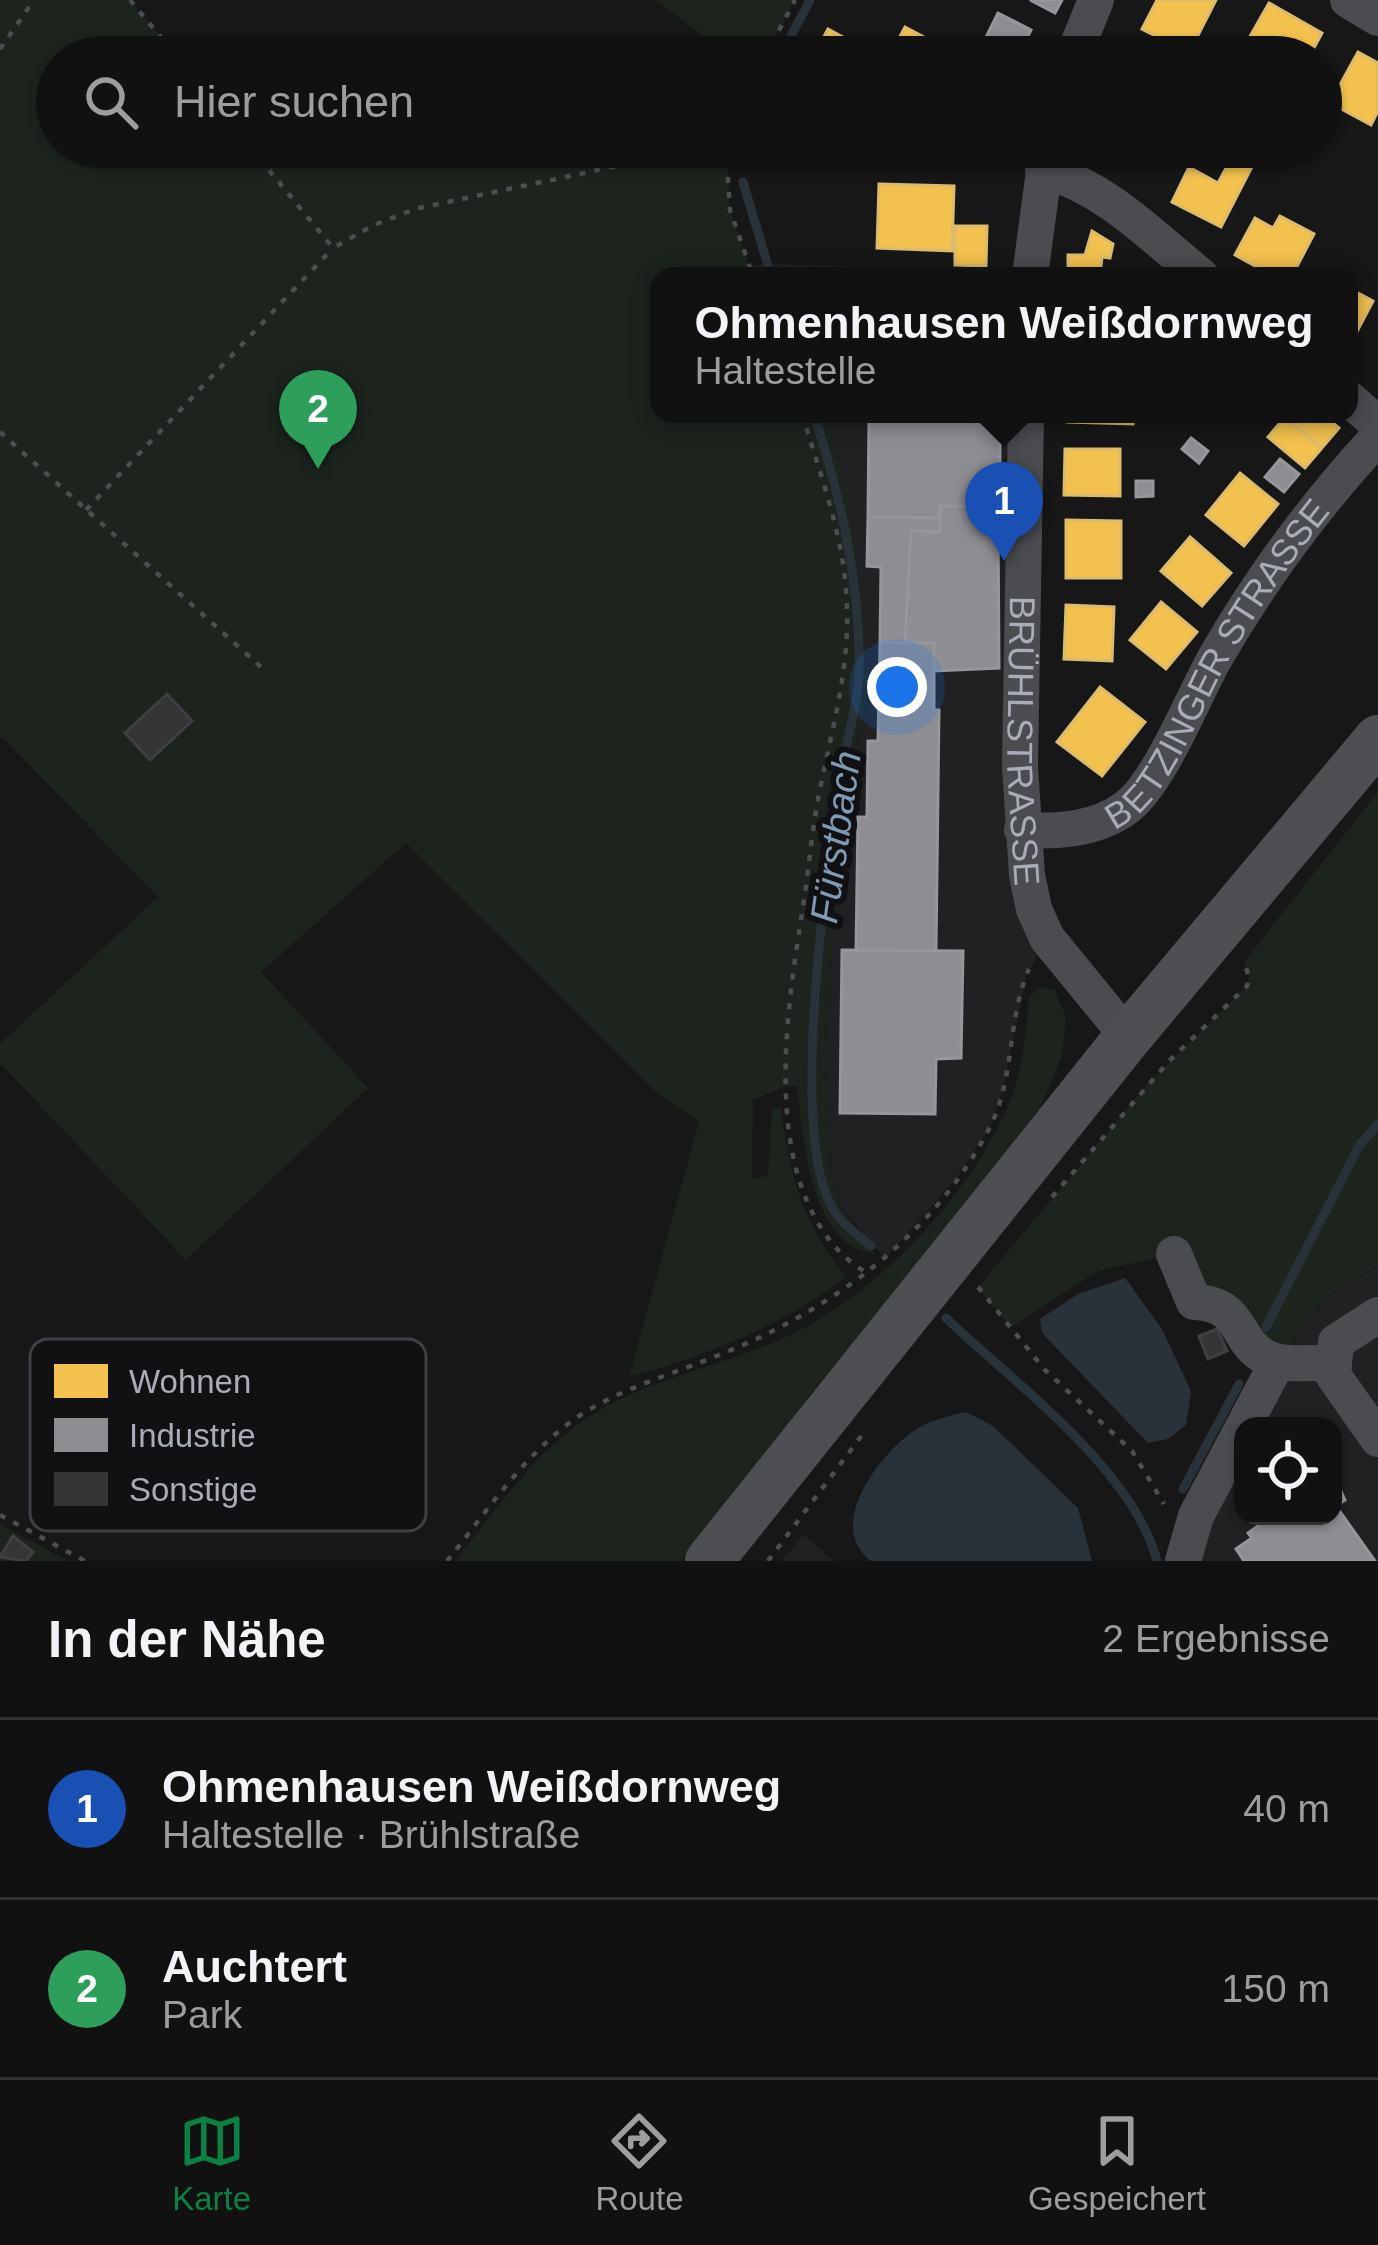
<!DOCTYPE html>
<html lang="de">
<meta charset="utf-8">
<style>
body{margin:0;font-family:Helvetica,sans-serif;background:#1a1a1a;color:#f1f3f6}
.controls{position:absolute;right:36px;bottom:36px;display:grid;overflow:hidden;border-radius:24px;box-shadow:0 3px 9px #0004}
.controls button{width:108px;height:108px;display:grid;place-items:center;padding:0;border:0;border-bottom:3px solid #303131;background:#111;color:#f1f3f6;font:60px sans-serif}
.you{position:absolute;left:897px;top:687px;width:42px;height:42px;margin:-30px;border:9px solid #fff;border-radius:50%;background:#1a73e8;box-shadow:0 0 0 18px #1a73e833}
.badge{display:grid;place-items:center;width:78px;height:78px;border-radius:50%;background:#0b8043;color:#fff;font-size:39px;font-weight:700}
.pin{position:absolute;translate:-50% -99px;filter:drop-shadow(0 3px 6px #0008)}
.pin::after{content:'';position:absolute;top:63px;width:42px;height:36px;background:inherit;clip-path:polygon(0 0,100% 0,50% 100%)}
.popup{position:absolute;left:650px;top:267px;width:708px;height:156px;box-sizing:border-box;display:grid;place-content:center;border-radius:24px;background:#111;filter:drop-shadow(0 3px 9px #0005);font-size:39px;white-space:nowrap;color:#9c9d9f}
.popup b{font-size:45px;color:#f1f3f6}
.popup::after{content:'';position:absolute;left:50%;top:100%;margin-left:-24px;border:24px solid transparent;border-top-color:#111}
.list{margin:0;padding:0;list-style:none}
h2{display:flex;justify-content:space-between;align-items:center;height:156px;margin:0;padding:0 48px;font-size:51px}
h2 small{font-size:39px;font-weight:400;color:#9c9d9f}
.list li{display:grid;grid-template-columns:78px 1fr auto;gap:36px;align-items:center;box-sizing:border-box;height:180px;padding:0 48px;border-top:3px solid #303131}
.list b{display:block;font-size:45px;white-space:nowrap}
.list p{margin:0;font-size:39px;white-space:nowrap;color:#9c9d9f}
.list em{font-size:39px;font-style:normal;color:#9c9d9f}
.icon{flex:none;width:66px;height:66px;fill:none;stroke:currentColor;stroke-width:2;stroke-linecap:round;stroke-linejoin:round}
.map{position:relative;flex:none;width:1378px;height:1561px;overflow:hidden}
.search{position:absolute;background:#111;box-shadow:0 3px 9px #0004;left:36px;right:36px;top:36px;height:132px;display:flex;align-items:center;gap:30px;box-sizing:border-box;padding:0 42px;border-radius:66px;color:#9c9d9f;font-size:45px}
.sheet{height:516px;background:#111}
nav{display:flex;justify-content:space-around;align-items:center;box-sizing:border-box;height:168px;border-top:3px solid #303131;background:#111;font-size:33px;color:#9c9d9f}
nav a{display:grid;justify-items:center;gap:6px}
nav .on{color:#0b8043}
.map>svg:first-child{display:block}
</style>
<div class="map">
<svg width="1378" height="1561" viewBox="0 0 1378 1561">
<rect width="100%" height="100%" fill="#171717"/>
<path fill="#212123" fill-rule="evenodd" d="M774 264 925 268 971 276H778Z
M825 414H1026L1023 526 1047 938 1026 977 1003 1090 990 1127 957 1177 885 1259 842 1209 831 1165 824 1053 833 931 858 741 868 693 841 464Z
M1378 1266V1561H1183L1196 1516 1277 1363 1328 1296ZM1243 1426H1333V1516H1243Z
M804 1534 833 1561H782Z"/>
<path fill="#1d241e" d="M0 0H130L177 57H57V147H726L730 209 749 265 774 264 778 276H659V414H825L841 464 860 578 868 693 858 741 833 931 824 1053 831 1165 842 1209 875 1255C868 1252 855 1249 849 1244 809 1215 802 1131 797 1086L784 1087 753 1100 752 1179 768 1176 772 1109 781 1108C790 1176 802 1222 846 1277 783 1326 705 1356 629 1377L699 1122 656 1092 406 843 261 972 368 1088 186 1260 0 1063V1044L158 897 0 735Z
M656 0H795L765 57H731Z
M1378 792V1266L1328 1296 1277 1363 1174 1254 1098 1271 1010 1328 978 1287 1147 1085 1247 986 1249 976 1244 962Z
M1041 987 1055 991 1066 1017 1062 1056 1041 1106 892 1299 810 1394 774 1449 681 1561H455C494 1512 532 1457 584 1420 647 1377 727 1366 794 1333 882 1290 978 1187 1012 1095 1024 1065 1026 1029 1029 997Z
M0 1524 68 1561H0Z"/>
<path fill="#2a3239" d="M1125 1278 1162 1329 1191 1391 1186 1425 1168 1439 1148 1443 1042 1333 1040 1319 1078 1294Z
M966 1412 993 1426 1078 1508 1092 1561H871C825 1526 878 1457 912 1432 928 1421 947 1416 966 1412Z"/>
<path fill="#f2c14e" stroke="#dcbb6e" stroke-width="3" d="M1157 0H1216L1189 53 1142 29Z
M1269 3 1322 33 1309 57H1261L1244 47Z
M905 27 945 48 940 57H889Z
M828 29 865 49 861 57H813Z
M1358 52 1378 63V111L1371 125 1330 103Z
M1108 147H1138L1131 160Z
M1234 153 1254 163 1221 227 1172 202 1189 167 1218 183Z
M879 184 954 186 952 251 877 248Z
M1280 216 1314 234 1292 276H1273L1235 255 1255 218 1273 228Z
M955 226H987L986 266 955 265Z
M1092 231 1113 244 1110 258 1102 257 1100 276H1068V255H1085Z
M1349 288 1373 301 1352 341 1349 339Z
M1067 414H1134L1133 424 1067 422Z
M1288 414H1322L1339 428 1322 448 1285 417Z
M1285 417 1322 448 1305 468 1268 437Z
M1065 449H1120V496L1064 495Z
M1240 473 1278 504 1244 546 1206 515Z
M1066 520 1121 521V578H1066Z
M1190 537 1231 573 1202 606 1161 571Z
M1161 602 1197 632 1166 669 1130 640Z
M1066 605 1114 607 1112 661 1064 659Z
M1100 687 1145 722 1102 776 1057 742Z"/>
<path fill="#8d8d92" stroke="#95979d" stroke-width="3" d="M1030 0H1062L1055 13Z
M998 13 1031 30 1020 52 987 35Z
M869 414H1005V430H1000V488H992V507L940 506V518L868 517Z
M1191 438 1208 451 1199 463 1182 449Z
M1280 459 1299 474 1284 492 1265 477Z
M1136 481H1153V496L1136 497Z
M992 488H1004V518H998L999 668 934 671V643H905L911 531 940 532V506L992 507Z
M868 517 940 518V532L911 531 905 643 880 642 881 567 867 566Z
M880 642 934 643V710H939L936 951 856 950 858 817H867L868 741H878Z
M842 950 963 951 961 1058 936 1059 935 1114 840 1113Z
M1333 1474 1345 1500 1336 1506 1375 1561H1244L1236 1549 1252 1538 1248 1533 1272 1516H1333Z"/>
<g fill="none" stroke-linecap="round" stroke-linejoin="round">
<path stroke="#2a3239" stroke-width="9" d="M780 57 810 0
M743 182 771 276
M814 414C841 499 861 583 859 674 858 707 846 740 841 773 828 862 785 1147 837 1215 846 1227 860 1237 871 1246
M946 1318C1013 1382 1134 1470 1157 1561
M1266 1327 1359 1146 1378 1124
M1183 1489 1239 1384"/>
</g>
<path fill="#353536" stroke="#3f4043" stroke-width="3" d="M167 694 192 721 150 760 125 733Z
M1217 1329 1227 1351 1208 1359 1199 1336Z
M13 1536 33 1552 26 1561 0 1557Z"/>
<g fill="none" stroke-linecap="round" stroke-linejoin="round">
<path stroke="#4d4e52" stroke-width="4.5" stroke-dasharray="6 9" stroke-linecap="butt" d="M130 0 177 57
M0 49 34 0
M765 57 795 0
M250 147 333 248 374 225 415 209 706 147
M726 147 730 210 753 276
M802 414C821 477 846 542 847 609 849 671 832 729 820 789 812 828 809 868 803 907 787 1008 761 1166 838 1250 846 1259 857 1266 866 1273
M0 432 261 667
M86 510 333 248
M1052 1197 1169 1061 1247 986 1249 977 1244 962
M978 1287 1044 1369 1132 1451 1164 1504
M0 1515 85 1561
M447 1561C488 1510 527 1450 582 1414 627 1386 676 1373 724 1353 833 1309 935 1234 990 1127 1015 1078 1007 1019 1029 969
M768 1561 865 1431"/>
<g stroke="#4b4c50" stroke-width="36">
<path d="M1348 0 1378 18"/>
<path d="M1073 57 1096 0"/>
<path d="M1043 170C1105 187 1152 236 1201 276"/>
<path d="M1030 276 1047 149"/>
<path d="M1349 399 1378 424"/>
<path id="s1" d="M1026 414 1020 766 1027 875 1034 909 1047 938 1128 1037"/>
<path id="s2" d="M1022 830C1057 832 1097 830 1127 807 1160 782 1193 697 1215 658 1261 578 1316 504 1378 437"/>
<path d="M1174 1254 1194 1302C1244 1304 1233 1339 1265 1357 1282 1367 1311 1362 1331 1363"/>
<path d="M1378 1315 1336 1342 1333 1375 1378 1439"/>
<path d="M1183 1561 1196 1516 1277 1363"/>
</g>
<path stroke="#4d4f52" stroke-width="48" d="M709 1561 1128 1037 1378 739"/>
</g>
<g text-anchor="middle" stroke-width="12" stroke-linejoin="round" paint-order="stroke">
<g font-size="36" fill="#a8adb8" stroke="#111113">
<text dy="13" stroke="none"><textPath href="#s2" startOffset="279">BETZINGER STRASSE</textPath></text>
<text dy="13" stroke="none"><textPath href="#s1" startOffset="327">BRÜHLSTRASSE</textPath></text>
</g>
<g font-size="39" font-style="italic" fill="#7f9bb3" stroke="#111113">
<text transform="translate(835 837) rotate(-82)" y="14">Fürstbach</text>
</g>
</g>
<rect x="30" y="1339" width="396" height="192" rx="18" fill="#111113" stroke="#3e4045" stroke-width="3"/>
<rect x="54" y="1364" width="54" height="34" fill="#f2c14e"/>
<rect x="54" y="1418" width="54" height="34" fill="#8d8d92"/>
<rect x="54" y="1472" width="54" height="34" fill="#353536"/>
<g font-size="33" fill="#a8adb8">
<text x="129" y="1393">Wohnen</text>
<text x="129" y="1447">Industrie</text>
<text x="129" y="1501">Sonstige</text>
</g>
</svg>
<div class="controls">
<button><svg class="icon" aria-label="locate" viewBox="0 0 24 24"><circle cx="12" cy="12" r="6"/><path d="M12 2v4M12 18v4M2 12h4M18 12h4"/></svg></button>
</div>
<div class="you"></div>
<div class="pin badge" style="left:1004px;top:561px;background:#1a4fb4">1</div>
<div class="popup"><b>Ohmenhausen Weißdornweg</b>Haltestelle</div>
<div class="pin badge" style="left:318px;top:469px;background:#2e9e5b">2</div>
<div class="search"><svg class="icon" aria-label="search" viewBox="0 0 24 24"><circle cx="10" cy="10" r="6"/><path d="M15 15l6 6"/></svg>Hier suchen</div>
</div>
<section class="sheet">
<h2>In der Nähe<small>2 Ergebnisse</small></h2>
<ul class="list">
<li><span class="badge" style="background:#1a4fb4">1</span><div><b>Ohmenhausen Weißdornweg</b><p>Haltestelle · Brühlstraße</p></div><em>40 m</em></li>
<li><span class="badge" style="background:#2e9e5b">2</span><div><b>Auchtert</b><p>Park</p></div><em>150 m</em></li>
</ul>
</section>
<nav>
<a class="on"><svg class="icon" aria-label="map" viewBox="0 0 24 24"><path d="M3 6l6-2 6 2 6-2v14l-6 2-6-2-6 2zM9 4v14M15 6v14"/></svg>Karte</a>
<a><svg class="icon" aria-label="directions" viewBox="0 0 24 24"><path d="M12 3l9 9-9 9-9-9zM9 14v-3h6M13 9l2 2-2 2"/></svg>Route</a>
<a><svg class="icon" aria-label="saved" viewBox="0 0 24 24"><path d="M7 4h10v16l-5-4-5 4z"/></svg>Gespeichert</a>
</nav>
